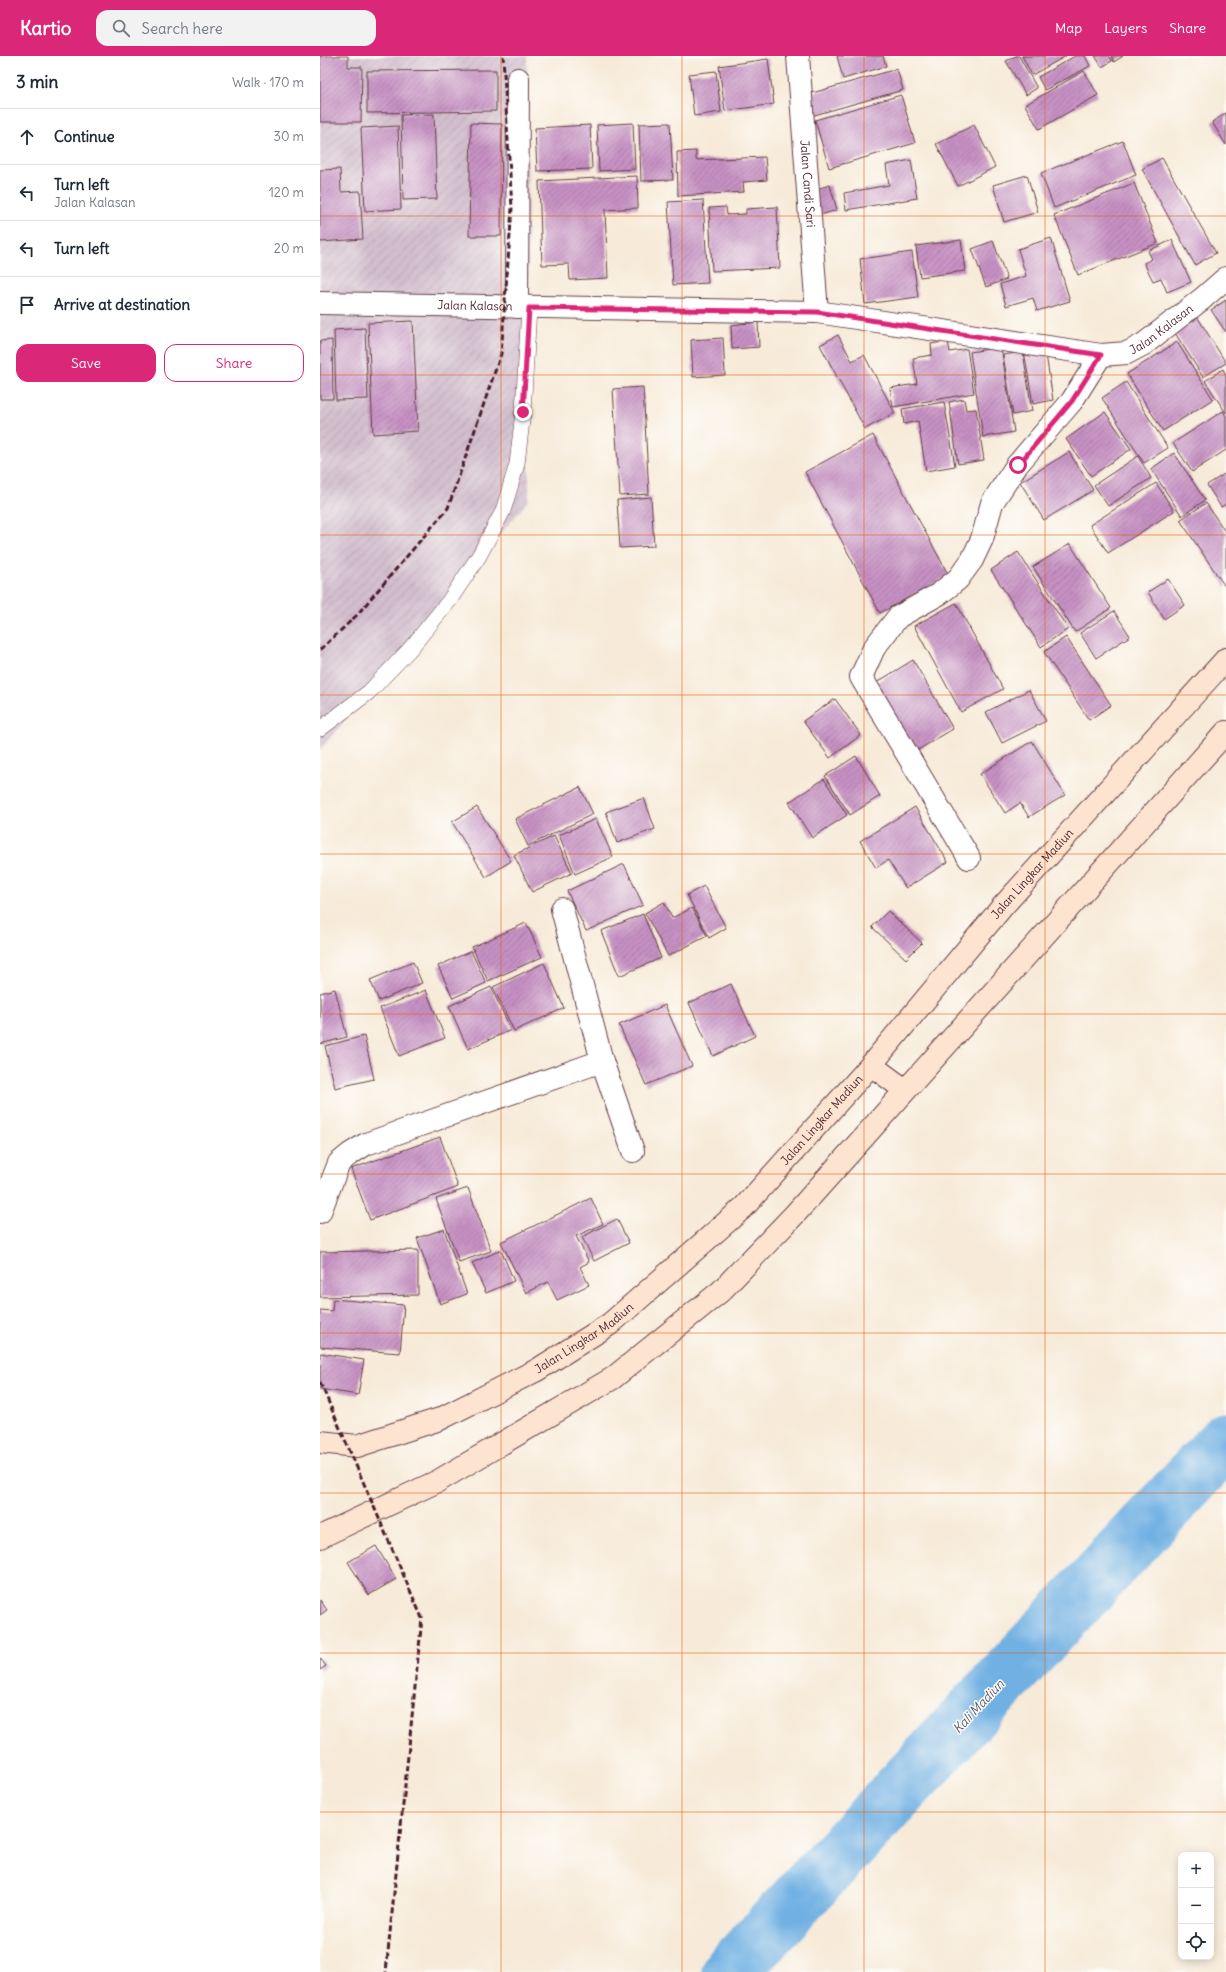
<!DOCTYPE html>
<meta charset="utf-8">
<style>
body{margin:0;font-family:Delius,sans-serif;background:#f2f2f3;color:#1f2937}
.controls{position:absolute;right:12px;bottom:12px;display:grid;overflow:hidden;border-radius:8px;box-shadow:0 2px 10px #0003}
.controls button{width:36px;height:36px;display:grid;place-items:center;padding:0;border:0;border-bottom:1px solid #e0e1e3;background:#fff;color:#1f2937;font:20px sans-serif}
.stop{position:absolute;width:12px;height:12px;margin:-9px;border:3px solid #db2777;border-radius:50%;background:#fff}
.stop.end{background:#db2777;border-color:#fff;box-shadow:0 1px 4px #0008}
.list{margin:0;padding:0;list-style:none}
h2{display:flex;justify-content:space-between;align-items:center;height:52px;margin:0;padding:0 16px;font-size:17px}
h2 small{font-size:13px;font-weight:400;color:#747a83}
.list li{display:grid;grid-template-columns:26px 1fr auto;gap:12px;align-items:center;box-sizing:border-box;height:56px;padding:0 16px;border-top:1px solid #e0e1e3}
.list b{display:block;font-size:15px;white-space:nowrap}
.list p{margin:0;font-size:13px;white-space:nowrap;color:#747a83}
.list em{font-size:13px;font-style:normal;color:#747a83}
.actions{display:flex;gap:8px;padding:12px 16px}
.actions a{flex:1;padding:9px 0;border:1px solid #db2777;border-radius:12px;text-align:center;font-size:14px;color:#db2777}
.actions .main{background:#db2777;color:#fff}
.icon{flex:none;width:22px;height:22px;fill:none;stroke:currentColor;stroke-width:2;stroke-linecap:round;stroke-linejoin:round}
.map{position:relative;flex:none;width:906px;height:1916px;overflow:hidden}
header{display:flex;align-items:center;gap:24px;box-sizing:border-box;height:56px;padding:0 20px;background:#db2777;color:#fff}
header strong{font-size:19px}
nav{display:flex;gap:22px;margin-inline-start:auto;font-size:14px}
.search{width:280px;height:36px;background:#f2f2f3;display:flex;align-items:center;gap:10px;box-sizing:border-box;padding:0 14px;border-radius:12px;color:#747a83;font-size:15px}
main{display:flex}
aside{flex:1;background:#fff}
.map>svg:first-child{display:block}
</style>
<header>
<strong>Kartio</strong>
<div class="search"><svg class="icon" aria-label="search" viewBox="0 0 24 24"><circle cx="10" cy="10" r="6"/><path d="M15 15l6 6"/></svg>Search here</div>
<nav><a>Map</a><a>Layers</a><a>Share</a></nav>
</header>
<main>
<aside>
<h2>3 min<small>Walk · 170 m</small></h2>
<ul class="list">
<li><svg class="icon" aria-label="ahead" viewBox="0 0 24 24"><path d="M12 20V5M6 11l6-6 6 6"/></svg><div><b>Continue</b></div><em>30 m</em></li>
<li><svg class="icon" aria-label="left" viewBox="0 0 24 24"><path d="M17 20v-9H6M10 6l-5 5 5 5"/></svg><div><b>Turn left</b><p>Jalan Kalasan</p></div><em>120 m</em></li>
<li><svg class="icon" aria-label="left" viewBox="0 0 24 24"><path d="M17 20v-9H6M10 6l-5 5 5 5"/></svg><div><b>Turn left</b></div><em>20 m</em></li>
<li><svg class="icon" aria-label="arrive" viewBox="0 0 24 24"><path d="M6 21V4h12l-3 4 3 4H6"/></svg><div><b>Arrive at destination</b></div></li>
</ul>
<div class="actions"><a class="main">Save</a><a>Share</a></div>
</aside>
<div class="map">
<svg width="906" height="1916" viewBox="0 0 906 1916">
<defs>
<pattern id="industrial-furrows" width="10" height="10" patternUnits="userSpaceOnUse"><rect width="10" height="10" fill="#d1bdcc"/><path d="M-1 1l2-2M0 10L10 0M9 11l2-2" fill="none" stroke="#b5a2af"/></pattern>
<pattern id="building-hatch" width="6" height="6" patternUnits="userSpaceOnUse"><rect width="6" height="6" fill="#c691c3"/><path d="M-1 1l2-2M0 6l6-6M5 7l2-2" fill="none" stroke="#a3769f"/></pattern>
</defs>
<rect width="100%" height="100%" fill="#fdfcf7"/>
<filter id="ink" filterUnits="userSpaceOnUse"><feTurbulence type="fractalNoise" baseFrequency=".025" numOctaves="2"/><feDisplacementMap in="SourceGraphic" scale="8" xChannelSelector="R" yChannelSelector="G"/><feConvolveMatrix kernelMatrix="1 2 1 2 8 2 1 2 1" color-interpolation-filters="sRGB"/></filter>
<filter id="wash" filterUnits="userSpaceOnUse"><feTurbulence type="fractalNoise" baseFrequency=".012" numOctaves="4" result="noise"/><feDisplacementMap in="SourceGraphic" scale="16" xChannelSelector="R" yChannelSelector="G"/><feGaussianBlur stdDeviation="0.9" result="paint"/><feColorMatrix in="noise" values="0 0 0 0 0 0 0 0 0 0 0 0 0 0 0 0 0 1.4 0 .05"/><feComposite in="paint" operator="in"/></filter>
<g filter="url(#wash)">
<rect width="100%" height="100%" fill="#f7ead8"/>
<path fill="url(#industrial-furrows)" d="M0 0H207L209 444 0 694Z"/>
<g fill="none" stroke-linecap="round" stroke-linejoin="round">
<path stroke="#6fb0e3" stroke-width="57" d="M410 1916 906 1385"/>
</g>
<g id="blocks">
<path fill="url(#building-hatch)" d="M0 0H28V11H42L41 66H0Z
M517 0H563L566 10 523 23Z
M696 0H699L717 32 706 39 686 5Z
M702 0H746L712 19Z
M755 0H765L770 10 725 34 718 21Z
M775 0H789L792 5 782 11Z
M791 0H803L794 6Z
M448 3 454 48 405 55 399 10Z
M577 13 583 34 491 60 485 39Z
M176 14V55L47 57V15Z
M396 15 401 56 374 60 369 18Z
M764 15 778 39 719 73 705 49Z
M581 39 595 87 509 112 495 64Z
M906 57V89L892 66Z
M114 58 117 143 83 144 81 59Z
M151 67 182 68 181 180H149Z
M313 67 315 113 279 115 277 69Z
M350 67 353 124 321 125 319 68Z
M270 69 272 113 217 115 215 72Z
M654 69 675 111 638 130 616 88Z
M78 70 81 153 45 155 41 72Z
M803 85 816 119 734 152 721 117Z
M376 95V104L445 101 447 124 423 126 424 136 358 140 357 96Z
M842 102 896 197 875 209 822 113Z
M591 104 597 142 526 154 524 137 569 129 566 109Z
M20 113 21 136 40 135 43 183 0 186V114Z
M707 119 718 156 684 166 673 129Z
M317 120 318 152 285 154 288 222 250 224 249 208 222 209 219 125Z
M814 127 838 187 758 219 734 159Z
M510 129 517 154 497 160 489 135Z
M383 144 388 227 353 229 348 146Z
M406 151 407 159 426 158V153L457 151 460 212 392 215 389 152Z
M731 182 750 245 717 255 713 242 686 250 680 228 706 220 698 193Z
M641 184 645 215 600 221 596 190Z
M852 184 871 226 847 236 841 222 833 225 824 207 832 203 828 195Z
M673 185 687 223 666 231 652 193Z
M592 196 598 241 545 248 540 203Z
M906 244V276L891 254Z
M878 262 906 307 883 321 855 277Z
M93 265 98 375 53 378 48 267Z
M438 266 439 291 412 293 411 269Z
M45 272 48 343 16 344 14 274Z
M518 279 532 305 544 299 575 357 545 373 500 289Z
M403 282 405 319 373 321 371 284Z
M12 284 13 343H0V285Z
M628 285 630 296 647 293 654 337 573 351 570 332 597 328 593 302 612 299 611 288Z
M857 286 893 343 843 375 807 318Z
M681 291 694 376 663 381 650 296Z
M725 292 733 344 713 348 704 295Z
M703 296 712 355 693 359 683 299Z
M903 313 906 319V357L885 325Z
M806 326 848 392 824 407 782 342Z
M323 331 329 438 300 440 293 333Z
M644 343 646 354 656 353 664 404 638 408 629 346Z
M624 346 635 410 606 415 598 365 584 368 582 353Z
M903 355 906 360V394L872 416 853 387Z
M785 356 811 393 771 420 746 383Z
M553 379 629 520 560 557 485 416Z
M749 396 773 434 724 464 700 426Z
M854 397 885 444 862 460 831 413Z
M818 400 831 422 788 450 774 429Z
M906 417V448L901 451 887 429Z
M836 427 854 455 788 497 770 469Z
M331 441 334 490 300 492 297 444Z
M886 447 906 477V532L860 464Z
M750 488 791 552 755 576 713 511Z
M698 496 748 573 721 591 671 514Z
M848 523 865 549 844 563 828 536Z
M636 547 683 633 641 656 594 570Z
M794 555 810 580 776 602 760 577Z
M746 581 791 649 769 664 724 596Z
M593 604 633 673 591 698 551 630Z
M709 634 726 665 682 687 666 656Z
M515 643 541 679 510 702 483 665Z
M712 685 745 739 709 761 700 747 685 757 660 718Z
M536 700 560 740 530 759 505 720Z
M504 723 527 759 492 782 469 746Z
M260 731 273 758 208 790 195 763Z
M324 742 335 773 297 787 286 756Z
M157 751 191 805 166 821 132 766Z
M595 751 628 806 586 832 568 804 556 812 540 785Z
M276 763 293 801 255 818 239 779Z
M234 780 252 817 212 836 194 799Z
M304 808 323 849 266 875 247 835Z
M384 830 406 872 389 882 367 839Z
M344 846 352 862 372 852 387 880 348 900 325 857Z
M568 855 602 887 586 903 552 871Z
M323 858 341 902 299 920 281 875Z
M206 867 222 901 168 925 152 891Z
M151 895 166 927 133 942 118 910Z
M93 906 102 927 59 945 50 924Z
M224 907 244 952 194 975 173 931Z
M411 928 435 980 393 1000 369 947Z
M171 931 191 974 148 993 129 950Z
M15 933 27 981 0 988V937Z
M106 934 125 982 79 1000 60 952Z
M345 949 372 1010 326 1029 299 969Z
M44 980 54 1023 15 1032 5 990Z
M120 1081 138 1131 50 1164 31 1113Z
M148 1132 171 1195 139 1206 116 1143Z
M271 1142 283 1168 256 1180 269 1206 260 1211 269 1229 237 1244 228 1226 206 1237 181 1186Z
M297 1163 309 1187 274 1205 262 1181Z
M124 1173 147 1238 120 1248 97 1182Z
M98 1194V1239L0 1241V1196Z
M181 1194 194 1225 166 1237 152 1207Z
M13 1243 84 1249 80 1297 0 1291V1254L12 1255Z
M0 1297 44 1304 38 1339 0 1333Z
M56 1490 76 1523 49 1539 28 1506Z
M0 1544 7 1554 0 1559Z
M0 1602 6 1610 0 1614Z"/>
</g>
</g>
<g filter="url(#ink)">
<use href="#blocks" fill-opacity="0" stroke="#643d45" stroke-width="1"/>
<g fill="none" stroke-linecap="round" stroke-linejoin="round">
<defs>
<path id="service" d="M0 673 49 636 90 593 129 545 159 500 183 455 197 408 203 356 209 252"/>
<g id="minor">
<path id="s1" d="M478 0 497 256"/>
<path id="s2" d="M0 247 497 256 781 299 807 297 824 288 882 243 906 222"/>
<path d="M197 251 198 23"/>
<path d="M649 802 541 621 554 592 578 561 619 538 638 523 652 504 662 483 672 447 697 409 752 345 781 299"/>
<path d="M242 853 282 1005 313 1095"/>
<path d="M0 1156 19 1107 30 1098 46 1088 282 1005"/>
</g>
<g id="secondary">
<path d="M551 1009 585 1034"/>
<path id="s3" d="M0 1386 37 1390 120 1363 217 1314 290 1268 424 1151 551 1009 683 850 906 603"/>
<path d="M0 1481 118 1425 293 1322 401 1235 475 1158 906 676"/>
</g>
</defs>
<use href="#service" stroke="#643d45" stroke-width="16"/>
<use href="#minor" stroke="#643d45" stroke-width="24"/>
<use href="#secondary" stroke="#643d45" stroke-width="24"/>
<use href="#service" stroke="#fff" stroke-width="15"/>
<use href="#minor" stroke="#fff" stroke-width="22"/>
<use href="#secondary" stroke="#fde4d1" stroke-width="22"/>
<path stroke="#4a1f2b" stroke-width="3" stroke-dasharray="6 3" stroke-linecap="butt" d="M0 594 36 560 128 452 181 298 192 152 183 0
M0 1326 102 1562 66 1916"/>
</g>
</g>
<g fill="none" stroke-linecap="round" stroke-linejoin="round" filter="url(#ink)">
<path stroke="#db2777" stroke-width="5" d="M203 356 209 252 497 256 781 299 752 345 698 409"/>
</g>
<path fill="none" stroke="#e8590c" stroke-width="1" stroke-opacity="0.55" d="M181 0V1916M362 0V1916M544 0V1916M725 0V1916M0 160H906M0 319H906M0 479H906M0 639H906M0 798H906M0 958H906M0 1118H906M0 1277H906M0 1437H906M0 1597H906M0 1756H906"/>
<g text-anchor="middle" stroke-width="3" stroke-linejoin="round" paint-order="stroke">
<g font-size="12" fill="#4a1f2b" stroke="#fdfcf7">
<text dy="4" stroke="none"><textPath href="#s1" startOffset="128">Jalan Candi Sari</textPath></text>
<text dy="4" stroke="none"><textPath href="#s2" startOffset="155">Jalan Kalasan</textPath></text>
<text dy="4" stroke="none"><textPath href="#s2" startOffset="852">Jalan Kalasan</textPath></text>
<text dy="4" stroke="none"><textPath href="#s3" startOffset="938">Jalan Lingkar Madiun</textPath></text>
<text dy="4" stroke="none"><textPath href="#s3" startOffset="614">Jalan Lingkar Madiun</textPath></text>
<text dy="4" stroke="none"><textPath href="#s3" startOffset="290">Jalan Lingkar Madiun</textPath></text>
</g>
<g font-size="13" font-style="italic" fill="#595975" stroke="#fdfcf7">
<text transform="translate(658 1650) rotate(-47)" y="5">Kali Madiun</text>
</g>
</g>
</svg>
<div class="controls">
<button>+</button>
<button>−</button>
<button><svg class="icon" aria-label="locate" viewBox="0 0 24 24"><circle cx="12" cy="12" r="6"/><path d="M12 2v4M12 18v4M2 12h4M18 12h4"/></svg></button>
</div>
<div class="stop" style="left:698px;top:409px"></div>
<div class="stop end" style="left:203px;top:356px"></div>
</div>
</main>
